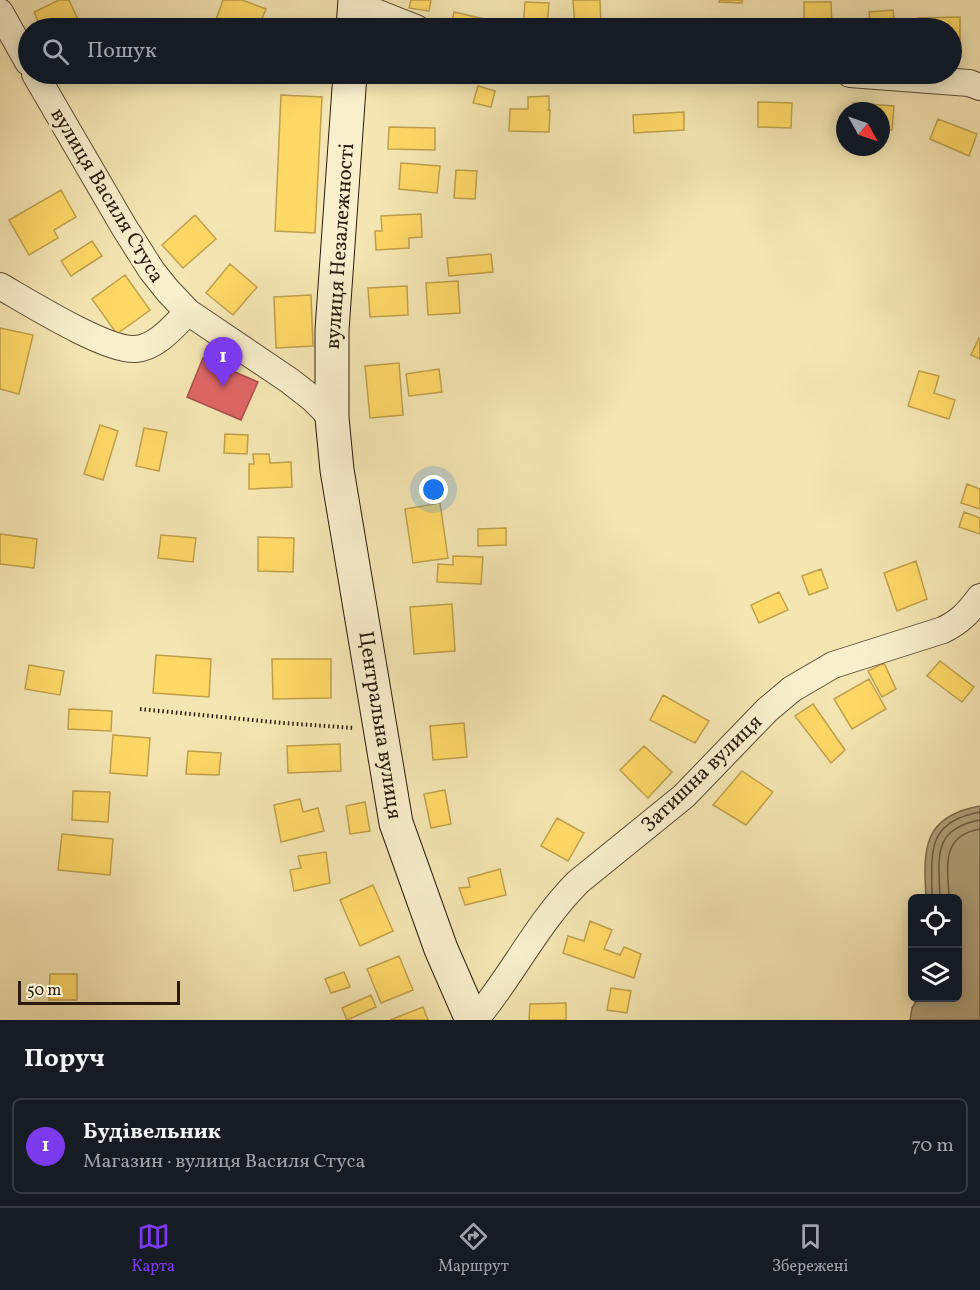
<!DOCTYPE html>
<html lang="uk">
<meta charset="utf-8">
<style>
body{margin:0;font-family:Vollkorn,serif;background:#20242c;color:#f1f3f6}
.controls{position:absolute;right:18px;bottom:18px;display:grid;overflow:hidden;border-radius:9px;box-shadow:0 3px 15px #0003}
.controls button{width:54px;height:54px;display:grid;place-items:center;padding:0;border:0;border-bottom:2px solid #363941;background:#171b24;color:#f1f3f6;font:30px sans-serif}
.compass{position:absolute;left:836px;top:102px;width:54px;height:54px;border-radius:50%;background:#171b24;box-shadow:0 3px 15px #0003;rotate:130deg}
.scale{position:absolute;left:18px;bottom:15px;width:162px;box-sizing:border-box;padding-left:6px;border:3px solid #2c1a0e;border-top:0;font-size:16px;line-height:21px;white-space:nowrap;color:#2c1a0e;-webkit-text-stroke:4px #f8efcd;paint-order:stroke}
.you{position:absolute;left:434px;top:490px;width:21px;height:21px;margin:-15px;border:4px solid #fff;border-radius:50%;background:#1a73e8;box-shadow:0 0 0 9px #1a73e833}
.badge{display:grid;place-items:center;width:39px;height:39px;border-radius:50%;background:#7c3aed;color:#fff;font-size:20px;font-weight:700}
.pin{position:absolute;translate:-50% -50px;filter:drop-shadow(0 2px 3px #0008)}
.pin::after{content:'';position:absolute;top:32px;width:21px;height:18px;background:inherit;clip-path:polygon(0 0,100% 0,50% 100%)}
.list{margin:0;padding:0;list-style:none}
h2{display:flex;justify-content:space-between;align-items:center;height:78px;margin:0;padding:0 24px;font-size:26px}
h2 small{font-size:20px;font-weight:400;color:#9ea1a6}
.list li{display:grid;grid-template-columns:39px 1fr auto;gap:18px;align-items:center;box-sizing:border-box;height:96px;margin:0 12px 12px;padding:0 12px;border:2px solid #363941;border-radius:9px}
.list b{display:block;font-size:22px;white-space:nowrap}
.list p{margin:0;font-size:20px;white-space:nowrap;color:#9ea1a6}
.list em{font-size:20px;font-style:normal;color:#9ea1a6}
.icon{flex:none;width:33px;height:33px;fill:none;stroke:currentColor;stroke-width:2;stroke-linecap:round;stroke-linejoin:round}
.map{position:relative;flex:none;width:980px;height:1020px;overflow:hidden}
.search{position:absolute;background:#171b24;box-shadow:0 3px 15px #0003;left:18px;right:18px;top:18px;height:66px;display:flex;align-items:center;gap:15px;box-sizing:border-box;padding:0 21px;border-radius:33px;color:#9ea1a6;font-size:22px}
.sheet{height:186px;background:#171b24}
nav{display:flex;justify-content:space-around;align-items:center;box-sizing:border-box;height:84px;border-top:2px solid #363941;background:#171b24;font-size:16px;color:#9ea1a6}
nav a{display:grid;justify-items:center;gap:3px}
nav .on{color:#7c3aed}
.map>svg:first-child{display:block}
</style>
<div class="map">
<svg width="980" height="1020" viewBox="0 0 980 1020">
<rect width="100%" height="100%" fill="#f4e6b2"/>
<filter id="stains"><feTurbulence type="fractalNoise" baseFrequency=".00333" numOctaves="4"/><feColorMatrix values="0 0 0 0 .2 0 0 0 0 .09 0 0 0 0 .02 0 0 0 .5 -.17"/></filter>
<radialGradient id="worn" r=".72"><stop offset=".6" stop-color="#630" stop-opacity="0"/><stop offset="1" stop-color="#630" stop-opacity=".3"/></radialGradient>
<path fill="#b0a17a" stroke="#7b6b4f" stroke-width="1.5" d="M980 806V1020H910L912 1008 918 998H958V898H926C923 848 923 816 980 806Z"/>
<path fill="#ffd966" stroke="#c0a04c" stroke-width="1.5" d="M59 0H69L81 26 76 28H41L34 12Z
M223 0H242L266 9 258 28H213Z
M411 0H431L429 11 409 8Z
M573 0H600L601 28H575Z
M720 0H742V3L719 2Z
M525 2 549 3 547 28H523Z
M804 2H831L832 28H804Z
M893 10 895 28H856V24L870 23 869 12Z
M454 12 485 19 483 28H451Z
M960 17V44H952V28H918V18Z
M680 23H714V28H680Z
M69 74H92L74 82Z
M478 86 495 91 491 107 473 103Z
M281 95 322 97 315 233 275 231Z
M549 96V110H547H550L549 132 509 131 510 109H528V97Z
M758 102 792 103 791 128 758 127Z
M853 103 894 106 892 130 881 129V111H852Z
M684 112V130L634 133 633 115Z
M938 119 977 134 969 156 930 139Z
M389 127 435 128V150L388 149Z
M401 163 440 166 437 193 399 189Z
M456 170 477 171 475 199 454 198Z
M61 190 76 217 54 230 58 238 29 255 9 220Z
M421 214 422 237 409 238V248L376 250 375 231H382L381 216Z
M195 215 216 239 183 268 162 245Z
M92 241 102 256 71 276 61 261Z
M491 254 493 272 449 276 447 258Z
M230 264 257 287 233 315 206 293Z
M125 275 150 310 117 334 92 299Z
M458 281 460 313 428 315 426 283Z
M407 286 408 315 370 317 368 288Z
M311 295 313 346 276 348 274 297Z
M0 328 33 335 19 394 0 389Z
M979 338H980V359L971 355Z
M399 363 403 415 370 418 365 366Z
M439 369 442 392 409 396 406 374Z
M919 371 939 376 934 393 955 400 949 419 908 406Z
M100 425 118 431 103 480 84 474Z
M144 428 167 432 159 471 136 466Z
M225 434 248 435 247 454 224 453Z
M253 454H269L270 463 291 462 292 487 249 489V464H254Z
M967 484 980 489V509L961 503Z
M440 503 448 558 413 563 405 509Z
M964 512 980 518V534L959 527Z
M506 528V545L478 546V529Z
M0 534 37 539 34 568 0 564Z
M161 535 196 538 193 562 158 558Z
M258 537 294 538 293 572 258 571Z
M453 556 483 557 481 584 437 582 438 564 453 565Z
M916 561 927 599 897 611 884 573Z
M821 569 828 588 809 595 802 576Z
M779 592 788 610 759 623 751 605Z
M452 604 455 651 414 654 410 607Z
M156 655 211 659 209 697 153 693Z
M272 659H331V698L273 699Z
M940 661 974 687 962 702 927 676Z
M884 663 896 689 882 697 868 671Z
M29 665 64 671 60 695 25 689Z
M869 679 886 709 852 729 834 699Z
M663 695 709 721 695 743 650 720Z
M813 704 845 750 831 763 795 716Z
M69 709 112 711 111 731 68 729Z
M464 723 467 757 433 760 430 726Z
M113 735 150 738 147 776 110 773Z
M340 744 341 771 288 773 287 746Z
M644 746 672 772 648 798 620 770Z
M188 751 221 753 219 775 186 774Z
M742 771 773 792 746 825 713 805Z
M445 790 451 824 431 828 424 794Z
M73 791 110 792 108 822 72 820Z
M300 799 303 812 318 808 324 831 281 842 274 805Z
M365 802 370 831 350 834 346 806Z
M557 818 584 833 568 861 541 846Z
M62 834 113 839 110 875 58 870Z
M326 852 330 883 294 891 290 870 301 868 298 856Z
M500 869 506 895 465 905 459 888 470 887 468 878Z
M373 885 393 931 360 946 340 900Z
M590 921 612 930 604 949 620 955 624 947 641 954 634 978 563 953 568 936 584 941Z
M399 956 413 990 381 1003 367 969Z
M344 972 350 987 331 993 325 979Z
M50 974H77V1000H49Z
M611 988 631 991 627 1013 607 1010Z
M371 995 376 1007 347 1020 342 1008Z
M566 1003V1020H529L530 1004Z
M423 1007 428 1020H390Z"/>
<path fill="#e06666" stroke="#aa4f4c" stroke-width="1.5" d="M203 358 258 382 241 420 187 397Z"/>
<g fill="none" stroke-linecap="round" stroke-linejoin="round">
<path stroke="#6e5e44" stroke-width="1.5" d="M932 898C932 853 925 822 980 812
M940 898C939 859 931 829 980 820
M949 898C948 867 940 836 980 829"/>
<defs>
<path id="street" d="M355 4 416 28
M0 12 28 62
M35 74 124 227 152 271 168 291 188 312 290 381 313 399 332 418
M850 74 969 83 980 87
M0 286C28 302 106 351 135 349 156 348 174 326 188 312
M475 1020C512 976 537 923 578 882L684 796 767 710 792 689 833 665 943 630C960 622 969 612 980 597"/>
<path id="secondary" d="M353 28 355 0
M350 74 332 330V418L337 470 396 823 441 949 472 1020"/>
</defs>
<use href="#street" stroke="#5e4d37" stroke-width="28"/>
<use href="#secondary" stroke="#2c1a0e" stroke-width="35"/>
<path stroke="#2c1a0e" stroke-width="4" stroke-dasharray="1.5 3" stroke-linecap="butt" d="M140 709 283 723 354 728"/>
<use href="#street" stroke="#f8efcd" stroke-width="26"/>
<use href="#secondary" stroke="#f8efcd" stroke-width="33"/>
</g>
<g text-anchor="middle" stroke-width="6" stroke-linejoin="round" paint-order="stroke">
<g font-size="21" fill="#2c1a0e" stroke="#f8efcd">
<text transform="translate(108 195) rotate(59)" y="7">вулиця Василя Стуса</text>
<text transform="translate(339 246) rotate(-86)" y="7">вулиця Незалежності</text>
<text transform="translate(381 725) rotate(81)" y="7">Центральна вулиця</text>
<text transform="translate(701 773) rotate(-44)" y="7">Затишна вулиця</text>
</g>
</g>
<rect width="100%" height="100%" filter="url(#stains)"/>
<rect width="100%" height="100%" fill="url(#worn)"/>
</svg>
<div class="controls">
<button><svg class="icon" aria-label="locate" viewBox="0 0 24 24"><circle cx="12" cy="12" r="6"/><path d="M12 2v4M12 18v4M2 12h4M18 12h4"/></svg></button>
<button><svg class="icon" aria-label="layers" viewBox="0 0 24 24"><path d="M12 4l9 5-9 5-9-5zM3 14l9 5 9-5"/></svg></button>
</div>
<svg class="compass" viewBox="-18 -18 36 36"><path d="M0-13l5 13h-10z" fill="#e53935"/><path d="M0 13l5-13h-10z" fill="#9ea1a6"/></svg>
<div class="scale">50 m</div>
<div class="you"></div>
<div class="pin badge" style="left:223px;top:387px">1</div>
<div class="search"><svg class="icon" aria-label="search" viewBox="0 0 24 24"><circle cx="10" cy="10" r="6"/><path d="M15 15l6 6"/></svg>Пошук</div>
</div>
<section class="sheet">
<h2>Поруч<small></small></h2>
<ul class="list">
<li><span class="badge">1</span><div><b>Будівельник</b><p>Магазин · вулиця Василя Стуса</p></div><em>70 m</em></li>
</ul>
</section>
<nav>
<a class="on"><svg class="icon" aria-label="map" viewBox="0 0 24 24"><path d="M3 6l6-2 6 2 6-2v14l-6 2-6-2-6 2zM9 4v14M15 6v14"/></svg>Карта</a>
<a><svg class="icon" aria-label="directions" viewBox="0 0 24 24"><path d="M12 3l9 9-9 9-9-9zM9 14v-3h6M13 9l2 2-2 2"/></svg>Маршрут</a>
<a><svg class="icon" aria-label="saved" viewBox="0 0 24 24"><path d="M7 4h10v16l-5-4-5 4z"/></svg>Збережені</a>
</nav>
